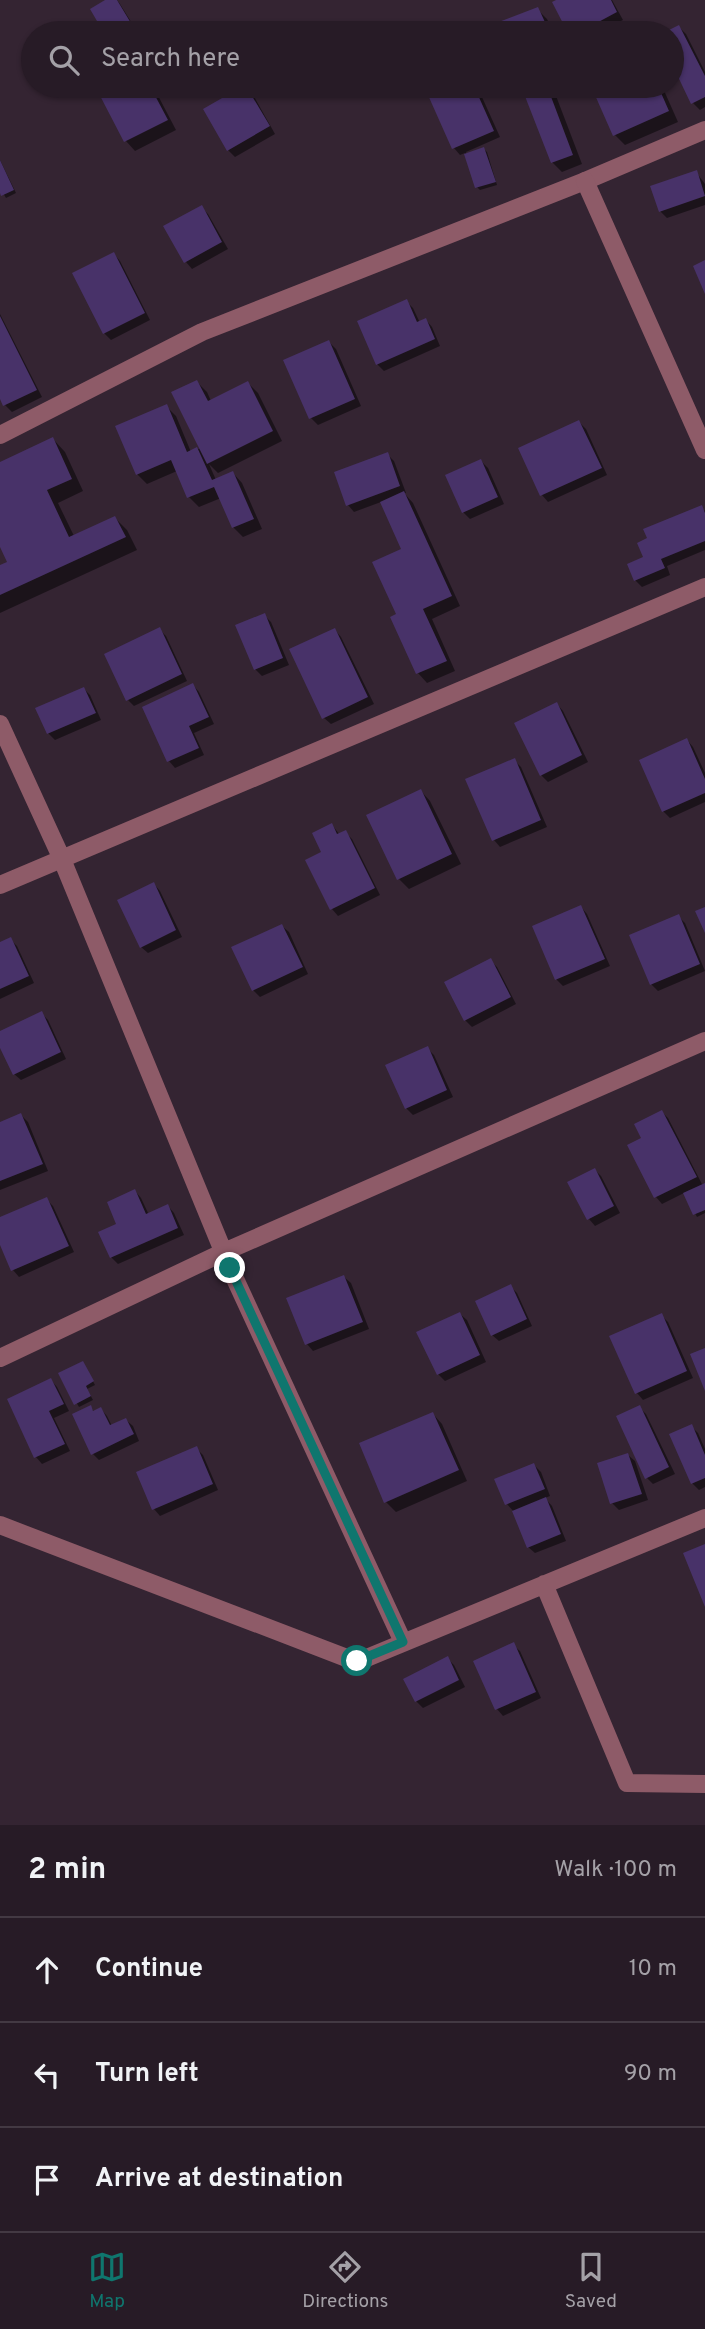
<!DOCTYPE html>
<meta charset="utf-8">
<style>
body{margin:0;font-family:Overpass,sans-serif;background:#2f242e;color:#f1f3f6}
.stop{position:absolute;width:21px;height:21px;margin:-16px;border:5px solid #0f766e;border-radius:50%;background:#fff}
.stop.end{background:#0f766e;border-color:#fff;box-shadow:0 2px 7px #0008}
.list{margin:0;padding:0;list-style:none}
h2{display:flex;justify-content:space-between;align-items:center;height:91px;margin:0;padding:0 28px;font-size:30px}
h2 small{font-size:23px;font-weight:400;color:#a4a1a7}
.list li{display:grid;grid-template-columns:46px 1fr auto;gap:21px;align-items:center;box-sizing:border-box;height:105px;padding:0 28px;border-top:2px solid #433943}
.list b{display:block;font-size:26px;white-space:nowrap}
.list em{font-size:23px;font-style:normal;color:#a4a1a7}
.icon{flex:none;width:38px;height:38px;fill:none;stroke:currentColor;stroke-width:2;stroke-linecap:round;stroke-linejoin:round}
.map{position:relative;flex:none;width:705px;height:1825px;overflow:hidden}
.search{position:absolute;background:#271b26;box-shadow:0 2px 5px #0004;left:21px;right:21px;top:21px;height:77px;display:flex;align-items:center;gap:18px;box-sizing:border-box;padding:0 24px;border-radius:38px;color:#a4a1a7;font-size:26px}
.sheet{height:406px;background:#271b26}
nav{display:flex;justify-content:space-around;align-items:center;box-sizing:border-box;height:98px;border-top:2px solid #433943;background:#271b26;font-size:19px;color:#a4a1a7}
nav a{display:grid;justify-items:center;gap:4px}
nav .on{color:#0f766e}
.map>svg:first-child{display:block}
</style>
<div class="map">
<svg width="705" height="1825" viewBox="0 0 705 1825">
<rect width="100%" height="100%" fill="#342432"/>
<path fill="#0007" d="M109 0H117L120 4 138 33H106L92 10Z
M560 0H612L623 20 597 33H570L554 3Z
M537 9 547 19 554 33H502L499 24Z
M679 27 686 34 705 72V107L700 110 693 103 672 60V33H667Z
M97 86H153L176 130 135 151 126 141Z
M245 86 252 93 275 134 235 157 228 150Z
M429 86H477L500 137 466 152 467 155 484 149 487 152 497 185 480 190 477 187 465 153 460 155 454 148 426 87Z
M523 86H560L553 88 582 164 562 172 552 162Z
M593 86H662L678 122 625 145 615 135Z
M0 160 16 193 6 198 0 188Z
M696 172 705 184V205L667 218 660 211Z
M201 207 208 214 228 249 192 269 186 262Z
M114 254 120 261 150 320 111 340 104 333Z
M406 301 413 308 420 323 426 320 432 327 440 346 384 371 377 364Z
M0 314 42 397 12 412 5 405 0 395Z
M329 342 336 349 361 406 318 425 311 418Z
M197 382 207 392 211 401 248 383 258 393 282 441 218 473 209 464 216 480 233 473 242 483 262 529 243 537 233 527 221 498 199 507 189 497 177 471 147 484 137 474 166 406 176 416 191 452 201 448Z
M579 422 586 429 607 475 548 502 542 495 520 449Z
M53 439 65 452 83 491 58 503 74 536 115 518 127 530 137 550 0 613V567L9 563 0 543V463Z
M387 454 394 461 406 493H404L413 503 460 606 432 619 455 671 427 683 418 673 398 615 404 550 381 502 354 512 348 505Z
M481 461 488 468 504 504 470 519 463 512Z
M701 507 705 511V550L667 566 670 575 642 587 635 580 645 558Z
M264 615 271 622 289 665 262 676 255 669Z
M159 629 166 636 187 681 134 706 128 700Z
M335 630 341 637 374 704 331 724 324 718Z
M193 685 199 692 214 724 194 733 204 755 175 768 169 761Z
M84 689 90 695 101 720 55 740 48 733Z
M557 704 563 711 588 762 548 782 541 775Z
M687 740 693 747 705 773V802L670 818 663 811Z
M514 760 521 767 547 827 500 847 494 840Z
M421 791 430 801 461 864 409 889 399 879Z
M332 825 340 835 345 832 352 839 380 895 338 916 332 909 324 853Z
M154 884 160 891 182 937 148 953 141 947Z
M581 907 587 914 610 966 563 986 556 979Z
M678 916 685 923 705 971 658 991 651 984Z
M282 926 289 932 308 974 260 997 253 990Z
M10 939 17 946 34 983 0 999V944Z
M490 960 497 967 516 1004 472 1027 465 1020Z
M41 1013 48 1020 66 1059 21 1080 14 1074 0 1044V1032Z
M427 1048 434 1055 453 1097 413 1115 406 1108Z
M662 1112 668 1118 703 1186 705 1185V1213L697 1217 684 1193 662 1204 656 1197 629 1146 643 1139Z
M21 1115 28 1122 48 1171 0 1190V1124Z
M595 1170 601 1176 620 1213 595 1226 589 1219Z
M135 1191 141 1198 149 1215 168 1206 174 1213 184 1235 118 1264 111 1257 119 1225Z
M46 1199 53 1206 74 1252 19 1277 13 1270 0 1241V1219Z
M344 1277 351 1283 369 1329 313 1351 307 1344Z
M510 1286 517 1293 532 1326 499 1341 492 1335Z
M460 1314 467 1320 486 1362 445 1381 438 1374Z
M661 1315 668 1322 693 1378 643 1400 637 1393Z
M85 1366 95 1385 87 1389 93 1400 79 1407 60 1374Z
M51 1380 57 1387 69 1411 54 1418 70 1451 42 1464 36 1457Z
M639 1407 646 1414 675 1474 653 1484 647 1478Z
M90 1408 95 1412 101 1409 107 1416 112 1426 126 1420 133 1426 139 1441 99 1460 93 1454Z
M433 1414 442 1424 467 1481 396 1512 386 1502Z
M691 1426 698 1433 705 1449V1487L699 1490 692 1483Z
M196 1448 203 1455 218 1490 160 1516 154 1509Z
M628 1455 635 1461 648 1500 619 1510 612 1503Z
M534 1465 541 1472 550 1496 545 1498 552 1506 566 1541 535 1553 528 1547 514 1512 507 1504Z
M513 1645 520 1651 541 1698 503 1716 497 1709Z
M447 1658 454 1665 465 1687 423 1708 416 1701Z"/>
<path fill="#483269" d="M105 0H117L137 33H104L90 9Z
M556 0H611L617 12 578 33H568L552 2Z
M538 7 550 33H500L496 23Z
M679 25 705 76V97L691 104 672 64V33H663Z
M95 86H150L168 120 124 142Z
M243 86H246L270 126 227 151 203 109Z
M424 86H474L494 131 452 149Z
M521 86H547L573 155 551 163Z
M591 86H658L669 111 613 136Z
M484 147 496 182 475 188 464 154Z
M0 160 14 190 1 196 0 193Z
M697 170 705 196 659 212 650 186Z
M202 205 222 242 184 263 163 226Z
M114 252 145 313 103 334 72 273Z
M705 260V294L693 266Z
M407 299 417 322 426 318 435 339 376 365 357 321Z
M0 316 37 390 3 406 0 399Z
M329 340 355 399 309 419 283 360Z
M197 380 208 401 248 381 273 431 207 464 171 392Z
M167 404 187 452 197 447 212 480 233 471 254 519 232 528 214 487 187 498 171 460 136 475 115 426Z
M579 420 602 468 540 496 518 448Z
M53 437 72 479 47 490 69 537 115 516 126 537 0 595V565L7 562 0 547V462Z
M388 452 400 486 346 506 334 472Z
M481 459 498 497 462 513 445 475Z
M404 491 452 596 423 609 447 661 416 674 390 617 396 614 372 562 401 549 380 502Z
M702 505 705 513V541L661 559 665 568 634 581 627 564 643 557 637 543 647 538 643 529Z
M265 613 283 658 254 670 235 625Z
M160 627 182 674 126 701 104 654Z
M335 628 368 697 322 719 289 649Z
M193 683 209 717 189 726 199 748 167 762 142 707Z
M84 687 96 713 47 734 35 708Z
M557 702 582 755 540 776 514 723Z
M687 738 705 779V793L662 812 639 760Z
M515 758 541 820 492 841 465 779Z
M421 789 452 854 397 880 366 815Z
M332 823 337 834 346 830 375 888 330 910 305 860 321 852 312 833Z
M154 882 176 930 140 948 117 900Z
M581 905 605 959 555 980 532 926Z
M705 907V933L695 911Z
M679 914 700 964 650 985 629 935Z
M282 924 303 967 252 991 231 947Z
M11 937 29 976 0 989V942Z
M491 958 511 997 464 1021 444 982Z
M42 1011 61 1052 13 1075 0 1048V1031Z
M428 1046 447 1090 405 1109 385 1065Z
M662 1110 697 1177 654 1198 627 1145 641 1138 634 1124Z
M21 1113 43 1164 0 1181V1122Z
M595 1168 614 1206 587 1220 567 1182Z
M705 1183V1210L693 1215 683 1193Z
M135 1189 146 1214 168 1204 178 1228 110 1258 98 1232 116 1224 107 1202Z
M47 1197 69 1246 11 1271 0 1245V1217Z
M344 1275 363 1322 305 1345 286 1298Z
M511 1284 527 1319 491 1336 475 1301Z
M460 1312 480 1355 437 1375 416 1332Z
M662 1313 687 1371 635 1394 609 1336Z
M705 1348V1391L690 1354Z
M83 1361 94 1381 86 1386 91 1396 74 1405 58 1373Z
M51 1378 64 1404 49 1411 65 1444 34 1458 7 1399Z
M91 1405 93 1411 101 1407 110 1425 126 1418 134 1434 91 1455 72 1414Z
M640 1405 669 1467 645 1479 616 1416Z
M433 1412 459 1470 384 1503 359 1443Z
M692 1424 705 1455V1478L691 1484 669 1434Z
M197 1446 213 1484 152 1510 136 1472Z
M628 1453 642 1494 610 1504 597 1463Z
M534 1463 545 1489 505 1505 494 1479Z
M546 1497 561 1534 527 1548 512 1511Z
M705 1544V1607L683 1553Z
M514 1642 536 1692 495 1710 473 1661Z
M448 1656 459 1680 415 1702 403 1679Z"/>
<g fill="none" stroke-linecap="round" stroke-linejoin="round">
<path stroke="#8e5b68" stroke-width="18" d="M0 435 202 332 585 181 705 130"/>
<path stroke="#8e5b68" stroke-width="18" d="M585 181 705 450
M0 724 61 857 230 1268 403 1642
M0 885 705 587
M0 1358 224 1252 705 1041
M0 1525 357 1662 705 1518
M544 1584 627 1783 705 1784"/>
</g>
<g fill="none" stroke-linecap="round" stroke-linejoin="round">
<path stroke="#0f766e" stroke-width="9" d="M230 1268 403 1642 357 1661"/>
</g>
</svg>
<div class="stop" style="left:357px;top:1661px"></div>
<div class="stop end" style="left:230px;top:1268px"></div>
<div class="search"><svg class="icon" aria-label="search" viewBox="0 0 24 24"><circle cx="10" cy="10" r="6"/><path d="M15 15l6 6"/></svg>Search here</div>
</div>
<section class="sheet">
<h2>2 min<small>Walk · 100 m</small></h2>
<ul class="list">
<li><svg class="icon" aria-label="ahead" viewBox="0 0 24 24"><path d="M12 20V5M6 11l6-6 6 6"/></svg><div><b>Continue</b></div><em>10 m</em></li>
<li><svg class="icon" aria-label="left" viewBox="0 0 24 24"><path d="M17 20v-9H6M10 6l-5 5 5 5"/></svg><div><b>Turn left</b></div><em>90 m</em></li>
<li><svg class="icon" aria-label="arrive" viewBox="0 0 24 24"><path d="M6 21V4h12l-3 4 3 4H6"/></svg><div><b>Arrive at destination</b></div></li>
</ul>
</section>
<nav>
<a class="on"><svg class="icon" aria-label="map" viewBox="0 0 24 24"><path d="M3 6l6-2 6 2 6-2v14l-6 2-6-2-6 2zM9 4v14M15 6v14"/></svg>Map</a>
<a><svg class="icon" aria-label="directions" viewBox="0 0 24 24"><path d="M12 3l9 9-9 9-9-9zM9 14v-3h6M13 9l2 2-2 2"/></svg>Directions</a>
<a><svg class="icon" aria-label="saved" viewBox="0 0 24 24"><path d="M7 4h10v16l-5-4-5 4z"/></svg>Saved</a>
</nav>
